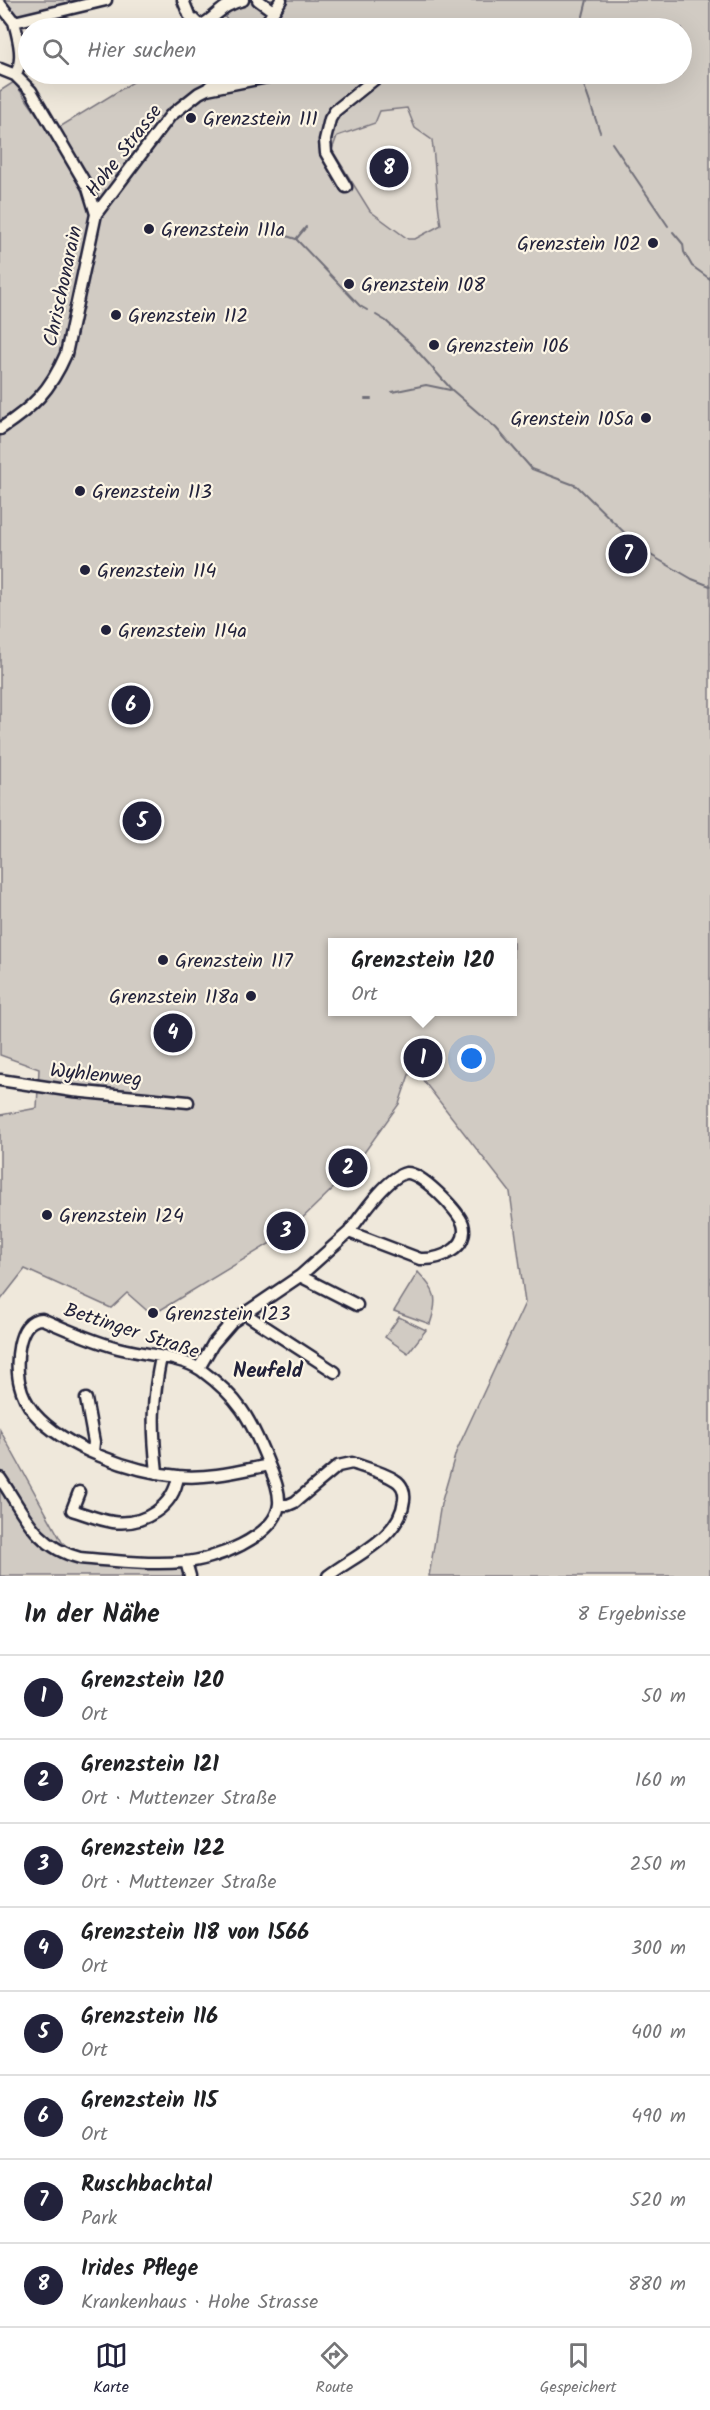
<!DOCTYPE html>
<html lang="de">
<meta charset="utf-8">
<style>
body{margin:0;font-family:Kalam,sans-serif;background:#f6f6f6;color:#202124}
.you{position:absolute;left:472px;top:1059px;width:21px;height:21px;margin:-15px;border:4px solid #fff;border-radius:50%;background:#1a73e8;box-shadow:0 0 0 9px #1a73e833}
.badge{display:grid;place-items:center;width:39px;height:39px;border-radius:50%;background:#22223b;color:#fff;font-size:20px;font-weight:700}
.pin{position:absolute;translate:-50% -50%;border:3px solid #fff;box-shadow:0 2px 6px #0006}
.popup{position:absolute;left:328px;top:938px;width:189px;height:78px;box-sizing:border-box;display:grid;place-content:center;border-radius:0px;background:#fff;filter:drop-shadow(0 2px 4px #0005);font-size:20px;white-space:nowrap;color:#757577}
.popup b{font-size:22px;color:#202124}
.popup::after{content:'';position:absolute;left:50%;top:100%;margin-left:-12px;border:12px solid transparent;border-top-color:#fff}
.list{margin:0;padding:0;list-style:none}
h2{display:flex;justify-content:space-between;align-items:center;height:78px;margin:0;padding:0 24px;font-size:26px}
h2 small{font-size:20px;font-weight:400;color:#757577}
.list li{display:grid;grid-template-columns:39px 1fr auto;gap:18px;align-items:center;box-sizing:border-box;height:84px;padding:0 24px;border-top:2px solid #e0e0e0}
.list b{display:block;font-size:22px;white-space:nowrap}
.list p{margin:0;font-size:20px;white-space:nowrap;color:#757577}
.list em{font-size:20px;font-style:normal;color:#757577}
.icon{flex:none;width:33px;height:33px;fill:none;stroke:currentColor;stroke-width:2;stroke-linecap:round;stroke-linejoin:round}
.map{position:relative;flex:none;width:710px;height:1576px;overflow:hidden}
.search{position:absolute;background:#fff;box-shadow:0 6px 24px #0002;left:18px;right:18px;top:18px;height:66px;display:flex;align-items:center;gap:15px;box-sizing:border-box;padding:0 21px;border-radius:33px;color:#757577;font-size:22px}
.sheet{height:750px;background:#fff}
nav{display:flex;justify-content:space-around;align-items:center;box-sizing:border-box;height:84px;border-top:2px solid #e0e0e0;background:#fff;font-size:16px;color:#757577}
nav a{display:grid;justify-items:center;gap:3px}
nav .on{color:#22223b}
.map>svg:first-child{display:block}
</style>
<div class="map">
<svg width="710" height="1576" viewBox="0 0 710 1576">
<rect width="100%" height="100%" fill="#efe8db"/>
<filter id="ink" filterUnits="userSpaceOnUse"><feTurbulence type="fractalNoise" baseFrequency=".0167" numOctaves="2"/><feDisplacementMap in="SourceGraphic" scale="12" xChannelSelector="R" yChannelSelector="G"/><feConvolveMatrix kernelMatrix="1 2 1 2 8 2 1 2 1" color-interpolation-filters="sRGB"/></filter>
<g filter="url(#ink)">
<path fill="#e0d9cf" d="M407 108 415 128 432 139 438 185 436 196 441 226 415 239H408L370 211 332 150 337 136 375 123 380 111Z"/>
<path fill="#d1cbc3" stroke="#7a767f" stroke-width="1.5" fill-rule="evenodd" d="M1 0H98L16 18Z
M253 0H710V1576H429L441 1504 456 1452 525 1303 510 1192 412 1066 399 1104 351 1171 287 1233 152 1315 127 1293 111 1308 25 1269 0 1301V1115L37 1108 39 1069 0 1055V91L14 82 50 133 146 74H373L375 75 377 74H682V28H235L220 12ZM407 108 415 128 432 140C436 169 436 197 441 225L415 239H408L370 211 332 150 337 136 375 123 380 111ZM333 942H513V1012H333Z
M418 1272C436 1291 439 1298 430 1324L394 1311Z
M399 1317 426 1330 408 1353 385 1337Z
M0 1430 62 1542 80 1558 186 1562 190 1576H0Z"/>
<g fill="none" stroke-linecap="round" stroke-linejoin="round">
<path stroke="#716f79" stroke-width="2" d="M580 28 587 0
M580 74 600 132
M612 143 668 226
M261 228 296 239 360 306 367 310
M673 232 683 244 684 252 692 266 710 279
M297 238 306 227
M376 315 386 321 410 343 452 390 496 428 532 469 577 486 642 550 692 579 710 586
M392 392 426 385 450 390
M365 399H371"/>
<defs>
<path id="minor" d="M183 0 189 15 200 26C218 17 220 5 243 0
M258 0 273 11
M0 4 14 22 106 0
M14 22C18 37 25 60 15 75
M263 28 281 0
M0 69 15 75 31 91 88 188 96 214 66 354C50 391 33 407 0 429
M209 87 225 74
M346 187 326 153 325 140 330 119 335 111 381 74
M96 214 170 116 199 93 207 89 282 74
M0 1080 73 1091 188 1102
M300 1276 357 1305
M244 1313 335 1372
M199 1368 213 1344 232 1322 300 1276 349 1232 420 1259C439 1260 470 1249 463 1224 459 1211 420 1171 406 1173 387 1177 361 1216 349 1232
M86 1399 94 1442 93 1452
M157 1472C152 1427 152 1401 161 1357
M0 1478C24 1513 35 1547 80 1558 114 1561 150 1565 184 1562 212 1561 276 1537 279 1504 280 1489 272 1473 267 1460 250 1418 239 1398 201 1370 183 1357 141 1354 118 1348 92 1341 67 1330 42 1319 16 1319 15 1367 20 1385 22 1394 28 1405 34 1413 64 1448 133 1472 178 1476 209 1479 239 1471 269 1465
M79 1492 72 1510C85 1514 99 1520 113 1522 143 1526 174 1507 178 1476
M279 1505H288L295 1502 338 1466 352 1463C366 1468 383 1472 395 1480 402 1484 405 1492 404 1500 400 1538 355 1555 328 1576
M186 1562 190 1576"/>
</defs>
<use href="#minor" stroke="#22223b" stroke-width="15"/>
<use href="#minor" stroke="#fcf5e5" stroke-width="10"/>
</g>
</g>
<g fill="#22223b" stroke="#fcf5e5" stroke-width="2">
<circle cx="191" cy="118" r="6"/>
<circle cx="149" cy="229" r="6"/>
<circle cx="653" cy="243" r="6"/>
<circle cx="349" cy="284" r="6"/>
<circle cx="116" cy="315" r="6"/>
<circle cx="434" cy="345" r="6"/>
<circle cx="646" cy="418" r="6"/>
<circle cx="80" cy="491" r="6"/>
<circle cx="85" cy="570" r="6"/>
<circle cx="106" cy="630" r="6"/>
<circle cx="163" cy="960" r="6"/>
<circle cx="251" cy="996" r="6"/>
<circle cx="47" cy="1215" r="6"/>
<circle cx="153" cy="1313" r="6"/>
</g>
<g text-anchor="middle" stroke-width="4.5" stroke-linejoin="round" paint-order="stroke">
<g font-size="20" fill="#22223b" stroke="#fcf5e5" text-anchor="start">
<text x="203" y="125">Grenzstein 111</text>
<text x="161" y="236">Grenzstein 111a</text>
<text x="641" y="250" text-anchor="end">Grenzstein 102</text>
<text x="361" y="291">Grenzstein 108</text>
<text x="128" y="322">Grenzstein 112</text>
<text x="446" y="352">Grenzstein 106</text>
<text x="634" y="425" text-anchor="end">Grenstein 105a</text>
<text x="92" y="498">Grenzstein 113</text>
<text x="97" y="577">Grenzstein 114</text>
<text x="118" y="637">Grenzstein 114a</text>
<text x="175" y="967">Grenzstein 117</text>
<text x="239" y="1003" text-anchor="end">Grenzstein 118a</text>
<text x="59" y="1222">Grenzstein 124</text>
<text x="165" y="1320">Grenzstein 123</text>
</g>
<g font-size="20" fill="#22223b" stroke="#fcf5e5">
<text transform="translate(123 150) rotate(-52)" y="7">Hohe Strasse</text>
<text transform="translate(62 286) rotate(-78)" y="7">Chrischonarain</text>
<text transform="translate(96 1074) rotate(6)" y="7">Wyhlenweg</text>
<text transform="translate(132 1330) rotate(18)" y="7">Bettinger Straße</text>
</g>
<g font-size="21" font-weight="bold" fill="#22223b" stroke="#fcf5e5">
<text x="268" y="1377">Neufeld</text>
</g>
</g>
</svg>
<div class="you"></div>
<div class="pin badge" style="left:423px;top:1058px">1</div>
<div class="popup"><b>Grenzstein 120</b>Ort</div>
<div class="pin badge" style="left:348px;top:1168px">2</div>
<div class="pin badge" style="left:286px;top:1231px">3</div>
<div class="pin badge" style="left:173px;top:1033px">4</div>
<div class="pin badge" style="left:142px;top:821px">5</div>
<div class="pin badge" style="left:131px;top:705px">6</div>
<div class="pin badge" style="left:628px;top:554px">7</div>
<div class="pin badge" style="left:389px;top:168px">8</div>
<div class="search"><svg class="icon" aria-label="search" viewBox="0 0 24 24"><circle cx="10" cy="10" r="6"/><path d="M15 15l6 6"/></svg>Hier suchen</div>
</div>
<section class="sheet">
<h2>In der Nähe<small>8 Ergebnisse</small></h2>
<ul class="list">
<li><span class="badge">1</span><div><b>Grenzstein 120</b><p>Ort</p></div><em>50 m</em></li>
<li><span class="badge">2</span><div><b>Grenzstein 121</b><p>Ort · Muttenzer Straße</p></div><em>160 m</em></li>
<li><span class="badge">3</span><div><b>Grenzstein 122</b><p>Ort · Muttenzer Straße</p></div><em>250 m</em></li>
<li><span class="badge">4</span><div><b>Grenzstein 118 von 1566</b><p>Ort</p></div><em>300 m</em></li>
<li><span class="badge">5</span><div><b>Grenzstein 116</b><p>Ort</p></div><em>400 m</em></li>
<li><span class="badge">6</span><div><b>Grenzstein 115</b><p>Ort</p></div><em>490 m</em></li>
<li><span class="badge">7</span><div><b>Ruschbachtal</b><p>Park</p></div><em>520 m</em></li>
<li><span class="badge">8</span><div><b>Irides Pflege</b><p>Krankenhaus · Hohe Strasse</p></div><em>880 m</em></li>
</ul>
</section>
<nav>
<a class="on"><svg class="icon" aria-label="map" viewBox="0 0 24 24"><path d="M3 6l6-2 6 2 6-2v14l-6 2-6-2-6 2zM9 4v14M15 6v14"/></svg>Karte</a>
<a><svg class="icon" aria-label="directions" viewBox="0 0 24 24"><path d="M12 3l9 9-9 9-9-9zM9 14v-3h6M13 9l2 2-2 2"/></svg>Route</a>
<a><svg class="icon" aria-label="saved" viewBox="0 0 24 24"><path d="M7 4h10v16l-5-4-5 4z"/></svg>Gespeichert</a>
</nav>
